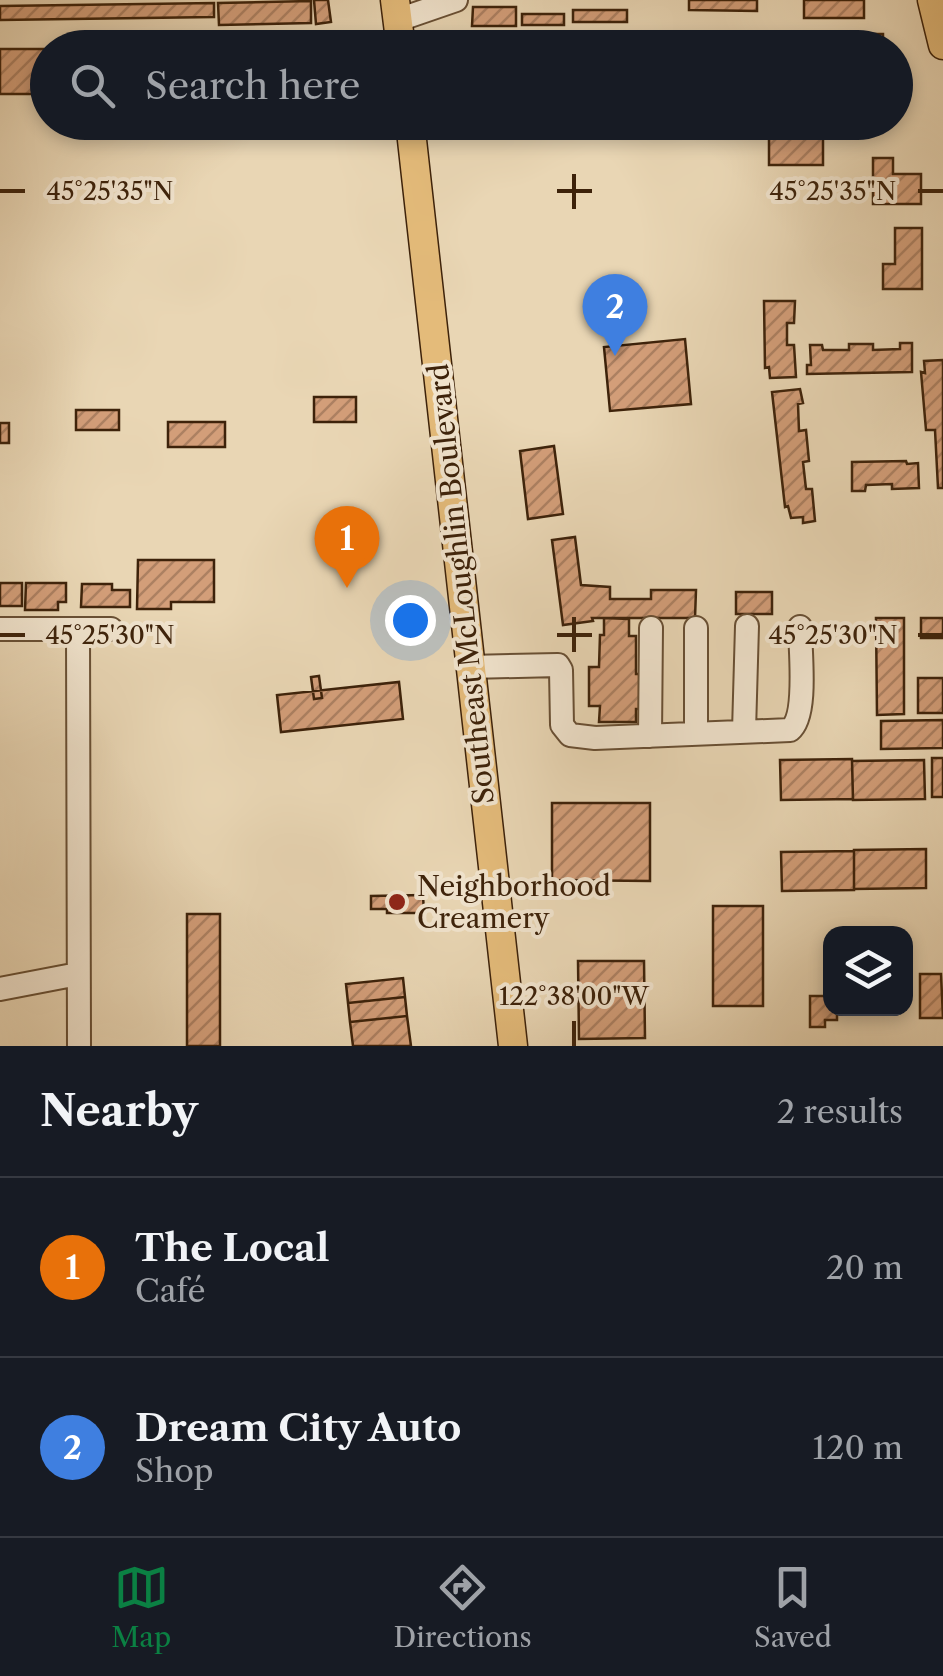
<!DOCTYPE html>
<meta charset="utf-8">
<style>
body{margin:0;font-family:"Libre Caslon Text",serif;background:#242831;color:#f1f3f6}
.controls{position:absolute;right:30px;bottom:30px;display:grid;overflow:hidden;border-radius:20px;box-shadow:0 5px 15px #0003}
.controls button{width:90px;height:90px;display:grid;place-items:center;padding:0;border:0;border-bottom:2px solid #363941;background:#171b24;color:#f1f3f6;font:50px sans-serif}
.you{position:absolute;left:410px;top:620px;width:35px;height:35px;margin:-25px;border:8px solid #fff;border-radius:50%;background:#1a73e8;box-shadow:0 0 0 15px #1a73e833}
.badge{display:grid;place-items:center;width:65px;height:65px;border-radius:50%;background:#0b8043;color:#fff;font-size:32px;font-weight:700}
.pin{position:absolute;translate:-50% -82px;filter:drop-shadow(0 2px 5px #0008)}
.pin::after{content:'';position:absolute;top:52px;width:35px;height:30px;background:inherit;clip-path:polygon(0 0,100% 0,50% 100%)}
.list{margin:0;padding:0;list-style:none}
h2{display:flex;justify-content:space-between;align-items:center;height:130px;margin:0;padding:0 40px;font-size:42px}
h2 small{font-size:32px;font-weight:400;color:#9ea1a6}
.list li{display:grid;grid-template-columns:65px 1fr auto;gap:30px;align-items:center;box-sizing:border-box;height:180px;padding:0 40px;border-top:2px solid #363941}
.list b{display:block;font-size:38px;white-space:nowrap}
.list p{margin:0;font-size:32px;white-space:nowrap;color:#9ea1a6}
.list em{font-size:32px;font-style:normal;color:#9ea1a6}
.icon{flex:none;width:55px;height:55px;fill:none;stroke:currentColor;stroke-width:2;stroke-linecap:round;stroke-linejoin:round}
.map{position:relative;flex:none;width:943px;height:1046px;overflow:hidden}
.search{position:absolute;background:#171b24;box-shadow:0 5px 15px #0003;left:30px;right:30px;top:30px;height:110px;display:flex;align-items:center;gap:25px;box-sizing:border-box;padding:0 35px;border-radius:55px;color:#9ea1a6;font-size:38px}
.sheet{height:490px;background:#171b24}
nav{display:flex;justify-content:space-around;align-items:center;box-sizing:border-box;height:140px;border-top:2px solid #363941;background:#171b24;font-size:28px;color:#9ea1a6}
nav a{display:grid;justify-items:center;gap:5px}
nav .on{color:#0b8043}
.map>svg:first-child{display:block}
</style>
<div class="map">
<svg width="943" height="1046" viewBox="0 0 943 1046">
<defs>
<pattern id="building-hatch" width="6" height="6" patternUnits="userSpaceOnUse" patternTransform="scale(2.5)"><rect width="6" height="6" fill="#d39e79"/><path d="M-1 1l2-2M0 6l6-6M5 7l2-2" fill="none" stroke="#ac8061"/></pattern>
</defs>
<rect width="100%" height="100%" fill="#e9d6b4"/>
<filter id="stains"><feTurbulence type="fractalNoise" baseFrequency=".002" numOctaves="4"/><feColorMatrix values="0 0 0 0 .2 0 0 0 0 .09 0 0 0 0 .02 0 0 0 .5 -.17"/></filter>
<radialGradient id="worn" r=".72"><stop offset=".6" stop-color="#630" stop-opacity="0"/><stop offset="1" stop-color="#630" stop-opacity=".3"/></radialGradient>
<path fill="url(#building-hatch)" stroke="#3d220a" stroke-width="2.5" d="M314 0H328L331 22 316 24Z
M689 0H757V11L689 10Z
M804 0H864V18H804Z
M311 1V23L219 25 218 3Z
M214 3V17L0 20V6Z
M473 7H516V26H472Z
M573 10H627V22H573Z
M522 14H564V25H522Z
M598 33V48H507V34Z
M842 34H883V48H842Z
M164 36H231V48H164Z
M0 49H48V94H0Z
M769 133H823V165H769Z
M873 158H893V174H921V204H873Z
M895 228H922V289H883V264H895Z
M764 301H795L794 323H787V345H794L796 377 770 378 769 367 765 368Z
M685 339 691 404 610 411 604 347Z
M900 343H912V372L807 374V365H811L810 345H822L823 350H849V344H873V350L900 349Z
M943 360V488H938L935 430H926L921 372 925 373 924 361Z
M800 389 803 403 798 404 799 431 806 430 809 461 803 462 806 489H812L815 521 803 523V517L791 518 788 506 785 507 772 392Z
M314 397H356V422H314Z
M76 410H119V430H76Z
M168 422H225V447H168Z
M0 423H9V443H0Z
M554 446 563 514 528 519 520 451Z
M906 461 907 464 918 463 919 488 892 489V484L866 485 865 491H852V462Z
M575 537 581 585 610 587V599H651V590H696L695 618H592L593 621 563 625 552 540Z
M138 560H214V602H171V609H137Z
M0 583H22V606H0Z
M26 583H66V602H58V610H25Z
M82 584H112V590H130V607H81Z
M736 592H772V614H736Z
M604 618 629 619V636H636V674H643V709H636V722H599L600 706H589V667H599L600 635H604Z
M876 618H904V714L877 715Z
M921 618H943V638H921Z
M319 676 322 698 314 699 311 677Z
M918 678H943V713H918Z
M399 682 403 719 281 732 277 695Z
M943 720V748L881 749V721Z
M932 758H943V797H932Z
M852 759 853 799 781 800 780 760Z
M924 760 925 799 853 800 852 761Z
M552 803H650V881L552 880Z
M926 849V888L854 889V850Z
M854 851V890L782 891 781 852Z
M423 895 424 913H387V909H371V896Z
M713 906H763V1006H713Z
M187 914H220V1046H187Z
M578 961H644L645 1038 579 1039Z
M920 974H941L943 1018H920Z
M403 978 405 997 348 1003 346 984Z
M810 996H830V1008H837V1020H825V1027H810Z
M405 997 407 1016 350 1022 348 1003Z
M407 1016 411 1046H353L350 1022Z"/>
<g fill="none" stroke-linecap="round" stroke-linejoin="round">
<defs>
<path id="minor" d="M398 20 456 0
M696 628V733
M0 629H111
M78 629 79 1046
M469 667 558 665 561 670 562 725 570 735 595 738 790 730C808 716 800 651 800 627
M744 731 747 626
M650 736 651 628
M0 989 78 974"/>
<path id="major" d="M395 0 401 48
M932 0 943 45
M410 122 513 1046"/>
</defs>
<use href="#minor" stroke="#684f34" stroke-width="26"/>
<use href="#major" stroke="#3d220a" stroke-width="31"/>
<use href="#minor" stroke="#f1e4ce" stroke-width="22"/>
<use href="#major" stroke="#e4bb7a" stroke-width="28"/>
</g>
<path fill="none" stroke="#3d220a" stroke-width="4" d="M574 174V209M0 191H25M557 191H592M918 191H943M574 617V652M0 635H25M557 635H592M918 635H943M574 1021V1046"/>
<circle fill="#8f2418" stroke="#f1e4ce" stroke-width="4" cx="397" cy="902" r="10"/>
<g text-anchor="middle" stroke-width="8" stroke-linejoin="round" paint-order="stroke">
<g font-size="28" fill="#3d220a" stroke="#f1e4ce">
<text transform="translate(461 584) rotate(-96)" y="10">Southeast McLoughlin Boulevard</text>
</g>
<g font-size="28" fill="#3d220a" stroke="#f1e4ce" text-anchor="start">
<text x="417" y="896">Neighborhood<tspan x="417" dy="32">Creamery</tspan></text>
</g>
</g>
<g font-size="25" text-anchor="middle" fill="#3d220a" stroke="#f1e4ce" stroke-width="8" stroke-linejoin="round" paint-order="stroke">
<text x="110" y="200">45°25'35"N</text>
<text x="833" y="200">45°25'35"N</text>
<text x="110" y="644">45°25'30"N</text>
<text x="833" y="644">45°25'30"N</text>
<text x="574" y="1005">122°38'00"W</text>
</g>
<rect width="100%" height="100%" filter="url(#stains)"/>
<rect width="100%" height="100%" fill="url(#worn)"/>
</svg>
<div class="controls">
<button><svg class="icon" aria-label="layers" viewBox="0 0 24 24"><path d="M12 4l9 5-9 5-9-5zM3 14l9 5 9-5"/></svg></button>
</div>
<div class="you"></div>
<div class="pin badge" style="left:347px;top:588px;background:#e8710a">1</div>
<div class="pin badge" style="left:615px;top:356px;background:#3f7fe0">2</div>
<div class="search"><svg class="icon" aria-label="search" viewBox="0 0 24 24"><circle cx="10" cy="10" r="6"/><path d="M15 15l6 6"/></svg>Search here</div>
</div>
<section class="sheet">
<h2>Nearby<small>2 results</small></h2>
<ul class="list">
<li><span class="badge" style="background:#e8710a">1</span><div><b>The Local</b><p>Café</p></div><em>20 m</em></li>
<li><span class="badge" style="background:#3f7fe0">2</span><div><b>Dream City Auto</b><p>Shop</p></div><em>120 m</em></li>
</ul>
</section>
<nav>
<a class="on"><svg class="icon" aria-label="map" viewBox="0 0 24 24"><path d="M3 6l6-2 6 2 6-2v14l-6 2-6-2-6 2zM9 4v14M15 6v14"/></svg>Map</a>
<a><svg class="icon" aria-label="directions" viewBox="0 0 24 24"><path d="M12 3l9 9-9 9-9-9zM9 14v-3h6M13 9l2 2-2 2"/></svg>Directions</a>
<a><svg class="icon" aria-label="saved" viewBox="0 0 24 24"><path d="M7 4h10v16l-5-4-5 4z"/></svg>Saved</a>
</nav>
